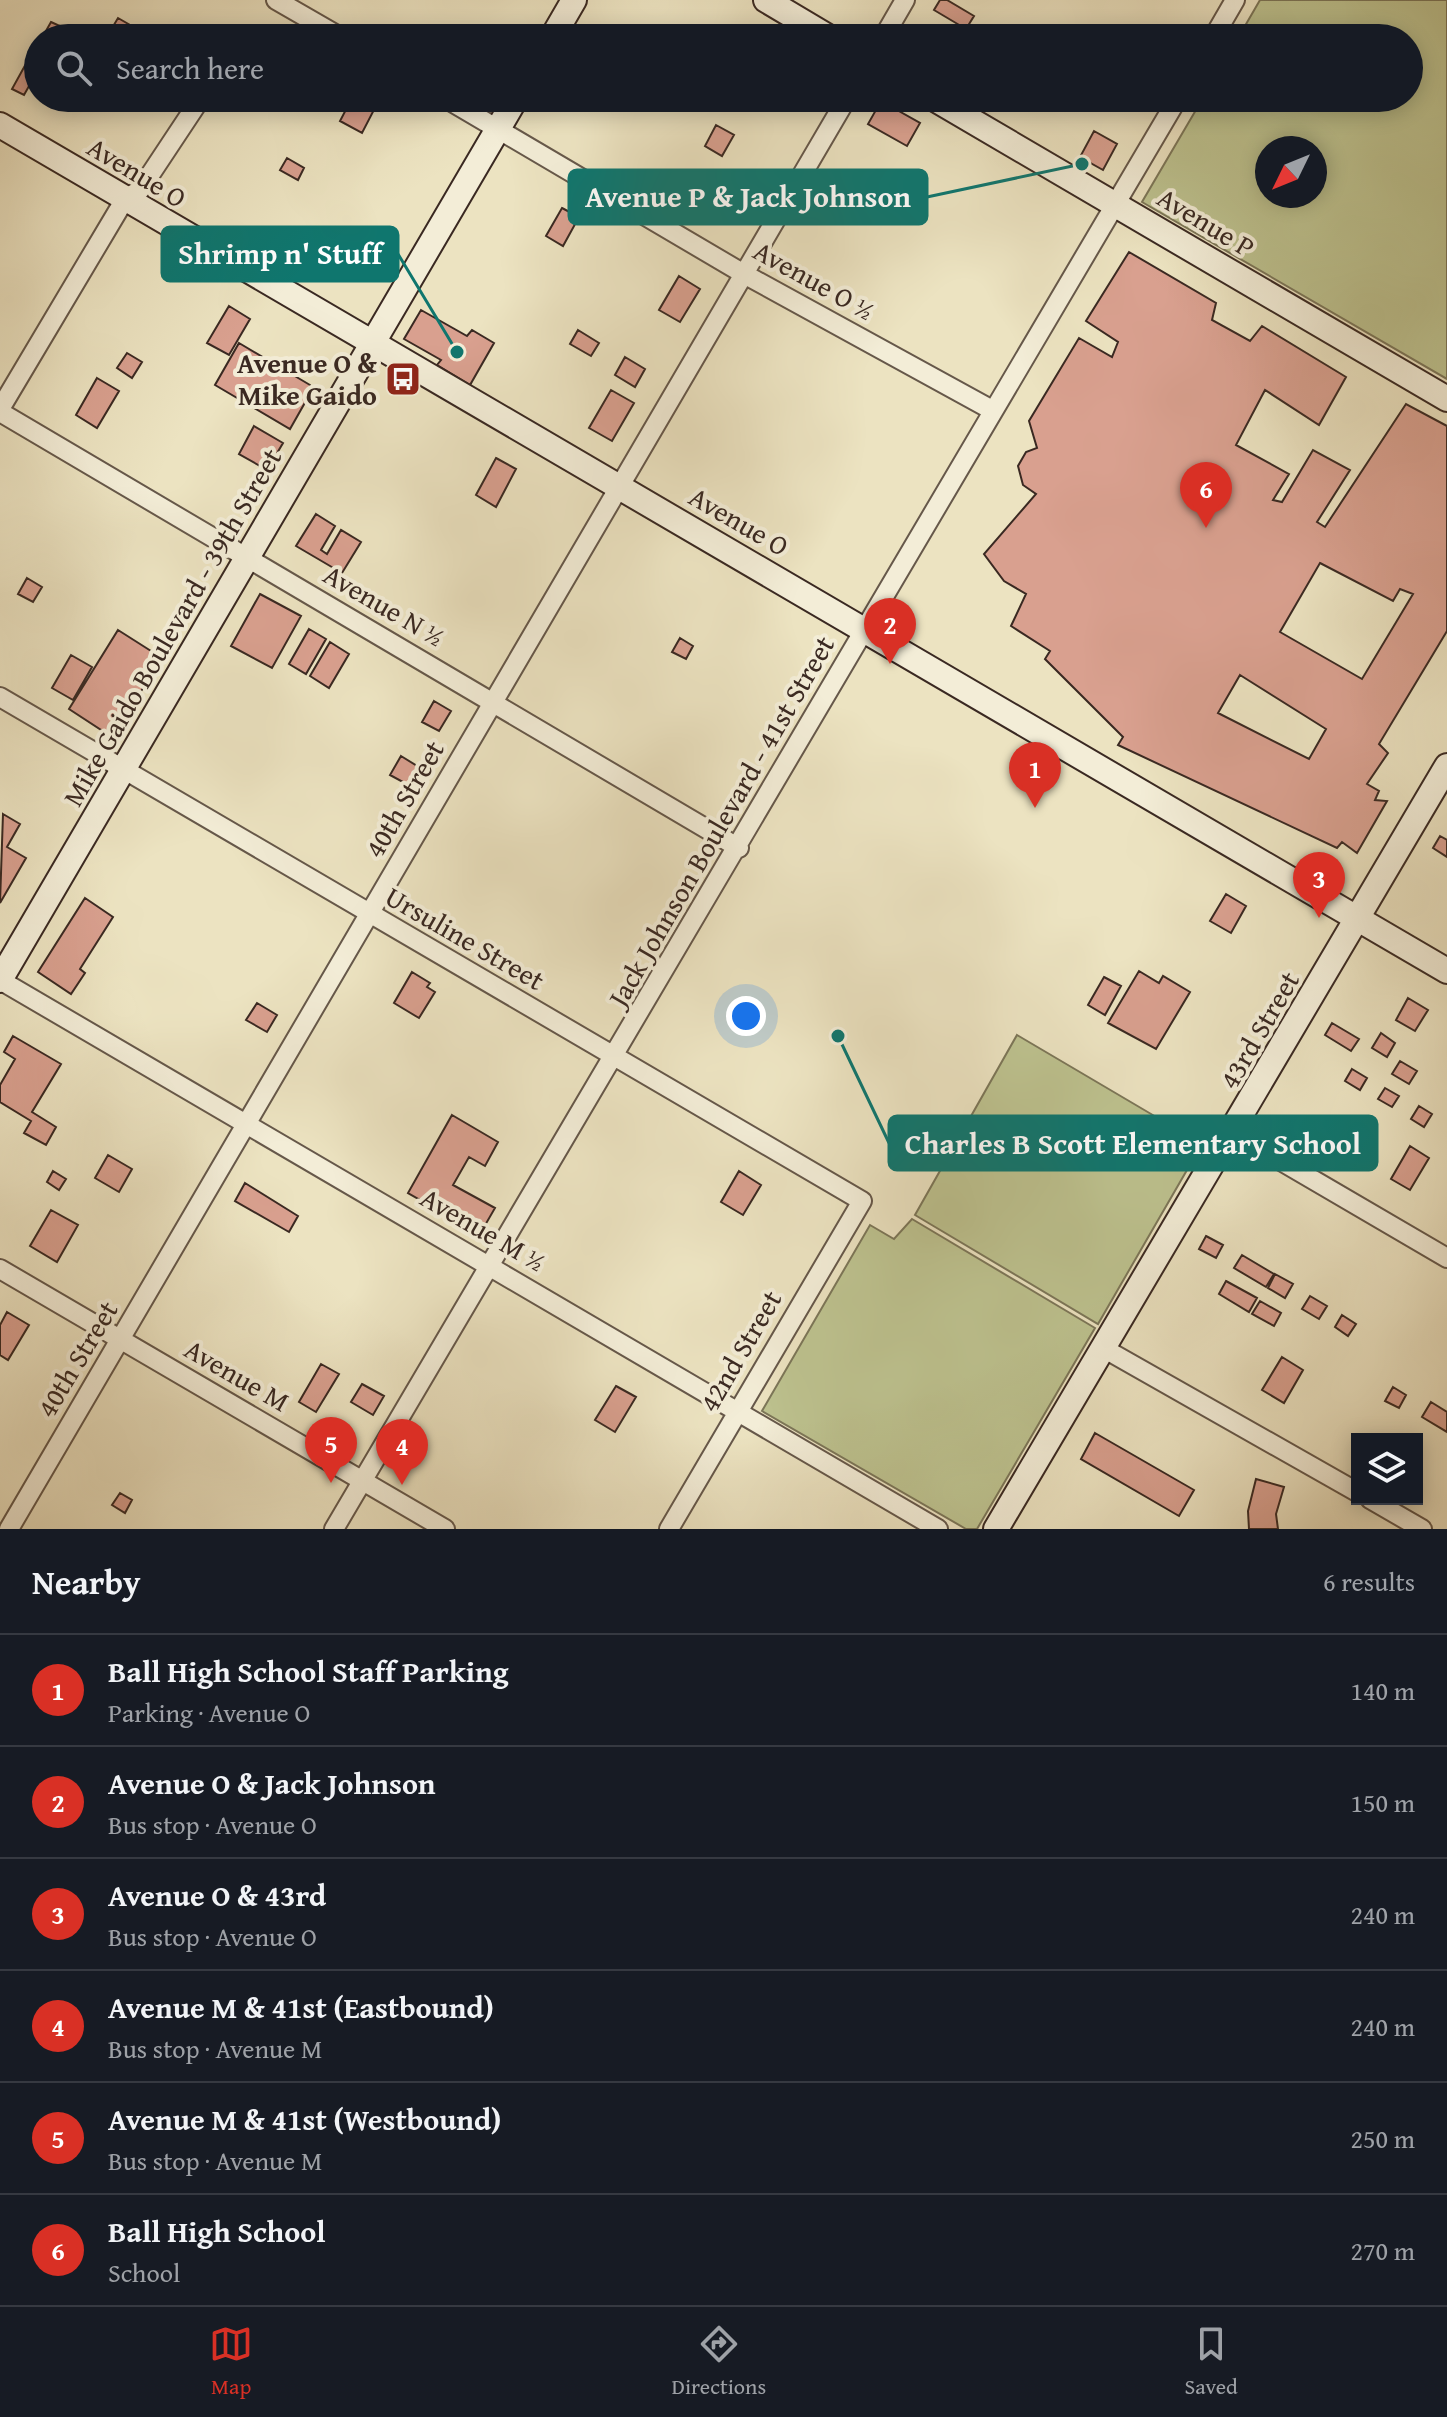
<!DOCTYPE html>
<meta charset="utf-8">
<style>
body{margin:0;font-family:"Gentium Book Plus",serif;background:#242831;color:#f1f3f6}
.controls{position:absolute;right:24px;bottom:24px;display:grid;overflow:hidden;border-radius:0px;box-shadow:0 4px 20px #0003}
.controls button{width:72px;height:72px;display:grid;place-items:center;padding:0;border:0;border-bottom:2px solid #363941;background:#171b24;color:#f1f3f6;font:40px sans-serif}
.compass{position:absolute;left:1255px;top:136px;width:72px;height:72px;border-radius:50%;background:#171b24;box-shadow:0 4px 20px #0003;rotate:227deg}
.you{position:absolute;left:746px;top:1016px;width:28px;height:28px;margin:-20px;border:6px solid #fff;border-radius:50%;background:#1a73e8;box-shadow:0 0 0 12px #1a73e833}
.badge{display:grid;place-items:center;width:52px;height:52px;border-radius:50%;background:#d93025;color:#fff;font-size:26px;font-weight:700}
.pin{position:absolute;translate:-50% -66px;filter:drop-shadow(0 2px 4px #0008)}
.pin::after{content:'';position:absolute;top:42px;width:28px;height:24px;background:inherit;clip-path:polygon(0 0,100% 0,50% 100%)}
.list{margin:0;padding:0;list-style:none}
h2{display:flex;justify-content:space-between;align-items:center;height:104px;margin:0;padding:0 32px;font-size:34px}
h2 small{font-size:26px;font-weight:400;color:#9ea1a6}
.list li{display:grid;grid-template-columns:52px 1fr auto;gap:24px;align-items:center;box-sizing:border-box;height:112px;padding:0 32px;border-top:2px solid #363941}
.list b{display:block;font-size:30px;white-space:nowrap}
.list p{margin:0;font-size:26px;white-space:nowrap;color:#9ea1a6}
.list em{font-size:26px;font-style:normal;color:#9ea1a6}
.icon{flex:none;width:44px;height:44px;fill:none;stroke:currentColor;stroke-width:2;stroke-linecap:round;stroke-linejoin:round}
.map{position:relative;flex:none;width:1447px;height:1529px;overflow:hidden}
.search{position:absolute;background:#171b24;box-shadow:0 4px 20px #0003;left:24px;right:24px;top:24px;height:88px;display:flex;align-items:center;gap:20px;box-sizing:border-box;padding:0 28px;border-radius:44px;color:#9ea1a6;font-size:30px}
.sheet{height:776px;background:#171b24}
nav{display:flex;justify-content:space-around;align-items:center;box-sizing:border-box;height:112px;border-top:2px solid #363941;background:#171b24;font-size:22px;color:#9ea1a6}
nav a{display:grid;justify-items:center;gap:4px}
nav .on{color:#d93025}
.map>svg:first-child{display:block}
</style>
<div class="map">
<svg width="1447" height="1529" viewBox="0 0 1447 1529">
<rect width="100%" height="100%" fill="#ece3c1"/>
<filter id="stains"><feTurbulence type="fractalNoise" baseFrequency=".0025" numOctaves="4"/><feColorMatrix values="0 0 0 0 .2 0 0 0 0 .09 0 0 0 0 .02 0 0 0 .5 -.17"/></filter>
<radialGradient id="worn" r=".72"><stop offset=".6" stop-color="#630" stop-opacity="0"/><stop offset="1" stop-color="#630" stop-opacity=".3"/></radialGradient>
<path fill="#bdc28f" stroke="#7c7658" stroke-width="2" fill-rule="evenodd" d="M1260 0H1447V379L1142 202 1203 98H1409V38H1238ZM1267 148H1315V196H1267Z
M1017 1035 1202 1144 1098 1324 915 1215Z
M912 1219 1095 1328 977 1529H966L762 1411 870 1225 894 1239Z"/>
<path fill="#d9a08f" stroke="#3a2922" stroke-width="2" fill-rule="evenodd" d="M940 0H947L974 16 966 29 934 10Z
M118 18 142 32 139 38 108 35Z
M51 22 62 27 56 38H42Z
M33 51 38 53V70L24 95 12 89Z
M352 98H366L377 104 362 133 340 121Z
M881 101 920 123 907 146 868 124Z
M716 125 734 135 722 156 705 146Z
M1094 131 1117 144 1103 170 1080 157Z
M287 158 304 168 298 180 280 170Z
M562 208 579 217 563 246 546 236Z
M1129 252 1216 303 1212 320 1250 341 1262 326 1346 377 1319 425 1265 390 1236 445 1289 474 1273 500 1282 502 1313 450 1350 470 1317 522 1325 527 1406 404 1447 426V631L1379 744 1388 753 1367 784 1379 791 1375 800 1387 801 1357 853 1342 842 1337 848 1118 745 1123 737 1045 659 1050 651 1011 626 1026 594 1004 581 984 554 1036 494 1023 485 1018 466 1026 452 1037 448 1029 421 1079 338 1112 357 1118 342 1086 321ZM1320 563 1393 601 1400 589 1413 594 1362 679 1280 632ZM1240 675 1326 729 1309 759 1218 713Z
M679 276 700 289 680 322 659 310Z
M229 306 250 319 229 355 207 343Z
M421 310 467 336 472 330 494 343 470 385 437 365 441 360 404 339Z
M578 330 599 343 591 356 570 344Z
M239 343 310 385 311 392 290 429 215 385Z
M127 353 142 362 132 378 117 368Z
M625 357 645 369 635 387 615 375Z
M97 378 119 391 97 428 76 415Z
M611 390 634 403 612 441 589 428Z
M254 426 283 443 267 470 239 454Z
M496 458 516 469 496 507 476 495Z
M316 514 335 526 321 550 327 554 341 530 361 542 342 573 296 546Z
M27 578 42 587 33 602 18 594Z
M260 594 301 616 272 668 231 646Z
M309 629 326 639 306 674 289 664Z
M118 630 162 658 112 737 69 709Z
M680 638 693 646 686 659 672 652Z
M330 642 349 654 329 688 310 676Z
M71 655 92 667 73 700 52 688Z
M434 701 451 711 439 731 422 722Z
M401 756 422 769 412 787 390 775Z
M3 814 20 824 7 847 26 858 0 903Z
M1440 836 1447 840V857L1433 848Z
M1226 894 1246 906 1231 933 1210 921Z
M85 898 113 917 80 969 85 973 71 994 38 972Z
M1139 971 1159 983 1163 976 1190 992 1156 1049 1108 1023Z
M412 972 430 983 427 987 435 992 419 1018 394 1003Z
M1104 977 1121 986 1105 1015 1088 1005Z
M1408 998 1428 1010 1415 1031 1396 1020Z
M257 1003 277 1015 267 1032 246 1020Z
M1332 1023 1359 1039 1351 1051 1325 1035Z
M1381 1033 1395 1043 1387 1057 1372 1048Z
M13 1036 61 1064 32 1112 56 1127 46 1145 24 1133 31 1121 0 1102V1085L15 1059 4 1052Z
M1400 1061 1417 1071 1409 1084 1392 1074Z
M1352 1069 1367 1078 1360 1090 1345 1081Z
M1385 1088 1399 1096 1392 1107 1378 1099Z
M1419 1106 1432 1114 1424 1127 1411 1119Z
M452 1115 498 1142 485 1166 469 1157 453 1185 495 1208 480 1234 408 1193Z
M1410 1146 1429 1158 1410 1190 1391 1179Z
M108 1155 132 1169 119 1192 95 1178Z
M53 1171 66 1179 59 1190 47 1182Z
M739 1171 761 1185 743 1215 721 1202Z
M245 1183 298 1216 289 1232 235 1201Z
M51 1210 78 1225 57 1262 30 1246Z
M1206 1236 1223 1245 1216 1258 1199 1249Z
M1242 1255 1274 1274 1266 1287 1234 1268Z
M1275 1274 1293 1284 1285 1298 1268 1288Z
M1226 1281 1257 1298 1249 1312 1219 1294Z
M1310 1296 1327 1306 1319 1319 1302 1309Z
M1260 1301 1281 1313 1274 1326 1252 1314Z
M7 1312 29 1325 8 1360 0 1355V1325Z
M1342 1315 1356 1324 1348 1336 1335 1327Z
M1282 1357 1303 1370 1284 1403 1262 1390Z
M321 1364 339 1374 316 1412 299 1402Z
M362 1384 384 1396 373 1415 351 1402Z
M616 1386 636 1397 615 1432 595 1420Z
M1393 1387 1406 1395 1399 1408 1385 1401Z
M1431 1402 1447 1412V1432L1422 1417Z
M1095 1433 1194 1490 1179 1516 1081 1459Z
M1256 1479 1284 1487 1276 1514 1278 1529H1249L1248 1511Z
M120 1493 132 1500 125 1513 112 1505Z"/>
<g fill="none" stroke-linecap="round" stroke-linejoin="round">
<defs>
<path id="street" d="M276 0 342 38
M883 38 905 0
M1213 38 1235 0
M445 98 744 274 992 410
M0 409 125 199 140 190 199 101
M0 412 739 848
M0 697 862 1201 669 1529
M0 980 938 1529
M1233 1133 1447 1258
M0 1269 445 1529
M1103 1348 1357 1492
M1370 1499 1422 1529
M9 1529 847 98
M334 1529 1178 98"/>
<path id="secondary" d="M766 0 830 38
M552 38 574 0
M933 98 1447 399
M0 125 1447 971
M0 980 516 98
M996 1529 1447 766"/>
</defs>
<use href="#street" stroke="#66584a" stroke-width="22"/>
<use href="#secondary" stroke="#3a2922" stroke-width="28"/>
<use href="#street" stroke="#f3edd7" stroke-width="18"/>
<use href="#secondary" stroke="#f3edd7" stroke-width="24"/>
</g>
<defs>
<symbol id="bus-square" viewBox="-11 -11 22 22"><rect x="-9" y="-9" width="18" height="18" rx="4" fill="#8f2418" stroke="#f3edd7"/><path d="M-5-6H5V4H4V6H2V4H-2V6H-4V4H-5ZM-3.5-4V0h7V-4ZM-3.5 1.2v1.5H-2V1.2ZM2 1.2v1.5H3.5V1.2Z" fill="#fff"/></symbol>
</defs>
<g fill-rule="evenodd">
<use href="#bus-square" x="383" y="359" width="40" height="40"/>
</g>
<g text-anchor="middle" stroke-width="8" stroke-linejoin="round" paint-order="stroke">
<g font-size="28" fill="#3a2922" stroke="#f3edd7">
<text transform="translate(137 172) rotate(31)" y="10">Avenue O</text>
<text transform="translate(1206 222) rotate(31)" y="10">Avenue P</text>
<text transform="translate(814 280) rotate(29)" y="10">Avenue O ½</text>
<text transform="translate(739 521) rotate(30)" y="10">Avenue O</text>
<text transform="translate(384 605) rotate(30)" y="10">Avenue N ½</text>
<text transform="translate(172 627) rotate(-60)" y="10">Mike Gaido Boulevard - 39th Street</text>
<text transform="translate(404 799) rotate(-60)" y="10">40th Street</text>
<text transform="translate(721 821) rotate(-60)" y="10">Jack Johnson Boulevard - 41st Street</text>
<text transform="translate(465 938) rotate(30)" y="10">Ursuline Street</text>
<text transform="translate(1259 1030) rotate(-60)" y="10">43rd Street</text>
<text transform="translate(483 1229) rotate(30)" y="10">Avenue M ½</text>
<text transform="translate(740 1351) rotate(-60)" y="10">42nd Street</text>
<text transform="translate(77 1359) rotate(-59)" y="10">40th Street</text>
<text transform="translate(237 1375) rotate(30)" y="10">Avenue M</text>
</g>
<g font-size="28" font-weight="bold" fill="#3a2922" stroke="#f3edd7" text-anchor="end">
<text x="377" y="373">Avenue O &amp;<tspan x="377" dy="32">Mike Gaido</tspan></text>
</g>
</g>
<path fill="none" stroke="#0f766e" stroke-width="3" d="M1082 164L927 197M457 352L398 254M838 1036L889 1143"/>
<g fill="#0f766e" stroke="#f3edd7" stroke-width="3">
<circle cx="1082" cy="164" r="8"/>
<circle cx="457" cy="352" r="8"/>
<circle cx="838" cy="1036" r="8"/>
</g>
<g fill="#0f766e" stroke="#0f766e" stroke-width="3">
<rect x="569" y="170" width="358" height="54" rx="8"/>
<rect x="162" y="227" width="236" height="54" rx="8"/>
<rect x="889" y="1116" width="488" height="54" rx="8"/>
</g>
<g font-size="30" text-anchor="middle" font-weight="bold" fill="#fff">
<text x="748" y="207">Avenue P &amp; Jack Johnson</text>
<text x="280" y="264">Shrimp n' Stuff</text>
<text x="1133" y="1154">Charles B Scott Elementary School</text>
</g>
<rect width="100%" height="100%" filter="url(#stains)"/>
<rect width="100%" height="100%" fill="url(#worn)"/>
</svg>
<div class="controls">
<button><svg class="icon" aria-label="layers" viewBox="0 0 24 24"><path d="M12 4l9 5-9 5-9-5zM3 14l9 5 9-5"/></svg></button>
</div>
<svg class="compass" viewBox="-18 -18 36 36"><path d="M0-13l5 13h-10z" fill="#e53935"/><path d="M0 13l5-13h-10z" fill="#9ea1a6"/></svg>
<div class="you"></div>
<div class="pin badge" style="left:1035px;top:808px">1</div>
<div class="pin badge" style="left:890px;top:664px">2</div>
<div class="pin badge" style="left:1319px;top:918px">3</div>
<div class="pin badge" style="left:402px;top:1485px">4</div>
<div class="pin badge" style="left:331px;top:1483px">5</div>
<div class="pin badge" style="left:1206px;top:528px">6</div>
<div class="search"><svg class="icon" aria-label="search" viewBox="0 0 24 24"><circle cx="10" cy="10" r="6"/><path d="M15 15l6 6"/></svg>Search here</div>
</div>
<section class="sheet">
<h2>Nearby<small>6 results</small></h2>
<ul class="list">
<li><span class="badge">1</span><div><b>Ball High School Staff Parking</b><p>Parking · Avenue O</p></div><em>140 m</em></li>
<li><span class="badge">2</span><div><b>Avenue O &amp; Jack Johnson</b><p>Bus stop · Avenue O</p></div><em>150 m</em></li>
<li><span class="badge">3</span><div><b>Avenue O &amp; 43rd</b><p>Bus stop · Avenue O</p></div><em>240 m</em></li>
<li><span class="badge">4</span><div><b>Avenue M &amp; 41st (Eastbound)</b><p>Bus stop · Avenue M</p></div><em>240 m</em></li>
<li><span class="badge">5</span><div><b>Avenue M &amp; 41st (Westbound)</b><p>Bus stop · Avenue M</p></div><em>250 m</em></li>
<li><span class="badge">6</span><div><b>Ball High School</b><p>School</p></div><em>270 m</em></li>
</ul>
</section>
<nav>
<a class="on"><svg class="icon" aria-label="map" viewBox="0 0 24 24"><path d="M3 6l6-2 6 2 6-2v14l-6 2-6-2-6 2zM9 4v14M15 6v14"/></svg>Map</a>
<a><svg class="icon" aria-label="directions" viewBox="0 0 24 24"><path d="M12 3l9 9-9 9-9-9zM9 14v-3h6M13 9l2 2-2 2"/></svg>Directions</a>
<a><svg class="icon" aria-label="saved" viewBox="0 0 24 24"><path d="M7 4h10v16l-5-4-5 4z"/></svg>Saved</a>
</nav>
